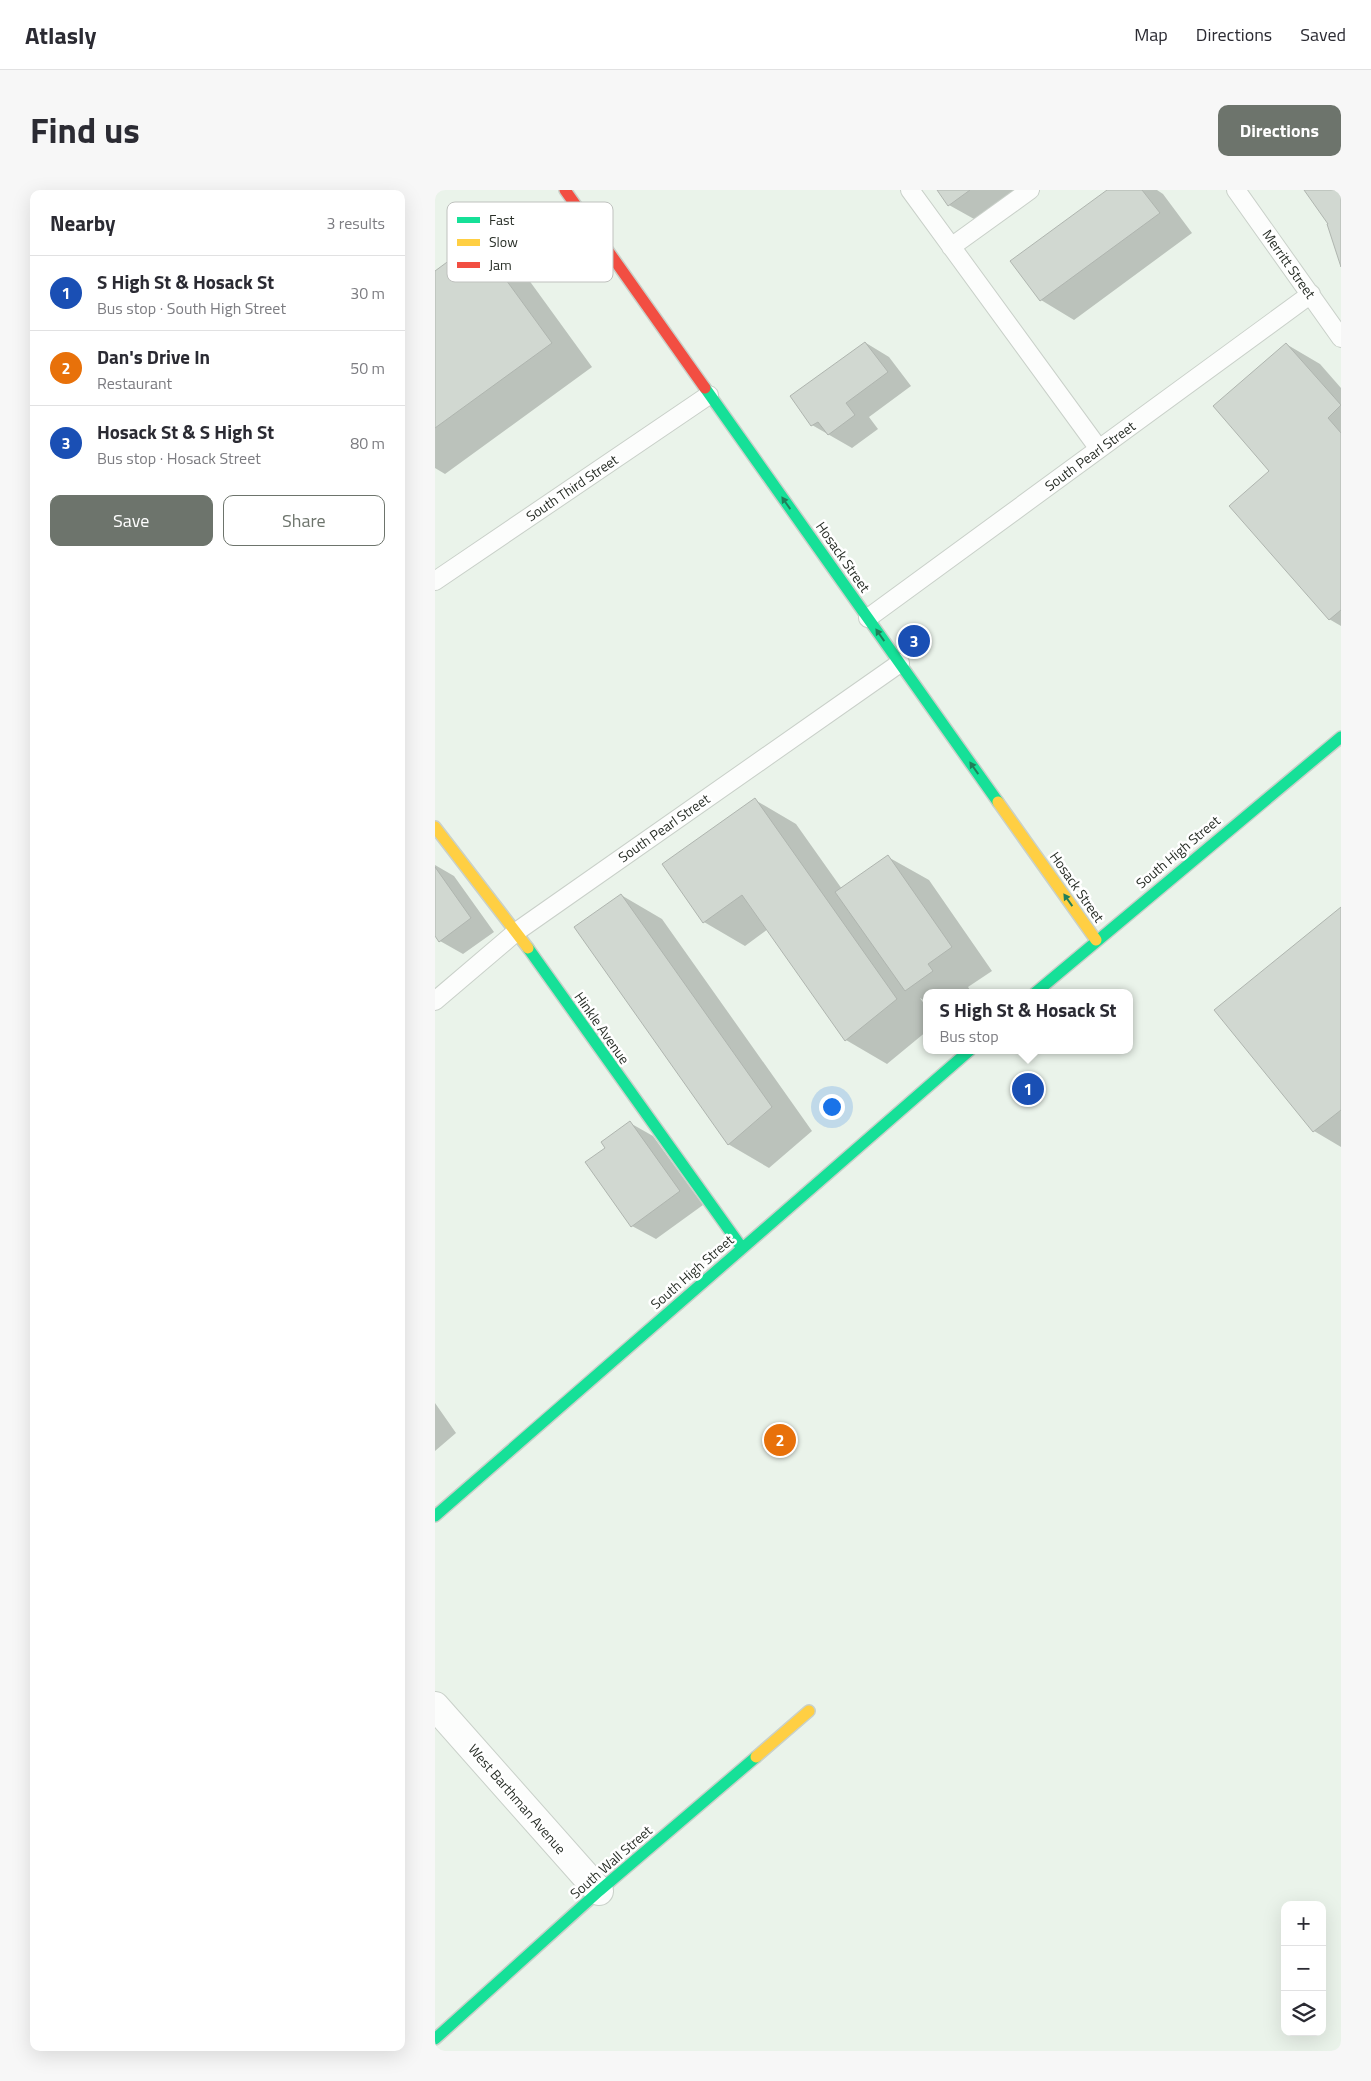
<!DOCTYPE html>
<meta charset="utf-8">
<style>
body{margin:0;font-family:"Titillium Web",sans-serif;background:#f7f7f7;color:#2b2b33}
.controls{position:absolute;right:15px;bottom:15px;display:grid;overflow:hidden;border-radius:10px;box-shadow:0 5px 20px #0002}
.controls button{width:45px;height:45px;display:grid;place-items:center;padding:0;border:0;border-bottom:1px solid #e1e1e2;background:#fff;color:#2b2b33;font:25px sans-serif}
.you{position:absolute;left:396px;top:916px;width:18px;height:18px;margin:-12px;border:4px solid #fff;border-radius:50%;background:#1a73e8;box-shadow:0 0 0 8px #1a73e833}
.badge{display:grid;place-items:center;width:32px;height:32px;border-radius:50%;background:#6d746c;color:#fff;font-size:16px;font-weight:700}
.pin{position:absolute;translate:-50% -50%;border:2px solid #fff;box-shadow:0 1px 5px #0006}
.popup{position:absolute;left:488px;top:799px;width:210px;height:65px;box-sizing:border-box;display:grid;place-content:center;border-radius:10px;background:#fff;filter:drop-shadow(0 1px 4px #0005);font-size:16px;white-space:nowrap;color:#7c7c81}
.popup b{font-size:19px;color:#2b2b33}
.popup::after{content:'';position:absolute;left:50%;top:100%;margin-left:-10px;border:10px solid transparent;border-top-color:#fff}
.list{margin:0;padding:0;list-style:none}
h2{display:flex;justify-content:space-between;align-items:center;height:65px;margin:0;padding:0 20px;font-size:21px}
h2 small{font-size:16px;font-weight:400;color:#7c7c81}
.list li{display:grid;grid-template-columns:32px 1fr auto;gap:15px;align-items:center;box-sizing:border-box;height:75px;padding:0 20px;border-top:1px solid #e1e1e2}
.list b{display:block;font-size:19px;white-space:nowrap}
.list p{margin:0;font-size:16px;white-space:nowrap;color:#7c7c81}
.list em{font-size:16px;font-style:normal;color:#7c7c81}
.actions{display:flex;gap:10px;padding:15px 20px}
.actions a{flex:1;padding:11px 0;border:1px solid #6d746c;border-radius:10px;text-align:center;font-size:18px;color:#6d746c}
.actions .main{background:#6d746c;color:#fff}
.icon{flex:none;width:28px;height:28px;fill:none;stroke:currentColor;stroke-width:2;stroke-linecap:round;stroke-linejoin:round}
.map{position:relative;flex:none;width:906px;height:1861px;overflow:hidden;border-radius:10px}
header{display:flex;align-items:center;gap:30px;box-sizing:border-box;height:70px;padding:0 25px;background:#fff;border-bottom:1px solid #e1e1e2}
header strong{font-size:24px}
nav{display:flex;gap:28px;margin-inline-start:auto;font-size:18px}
.intro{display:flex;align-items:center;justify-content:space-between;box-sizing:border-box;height:120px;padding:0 30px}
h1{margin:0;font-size:35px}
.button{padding:12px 22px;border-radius:10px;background:#6d746c;color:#fff;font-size:18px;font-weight:700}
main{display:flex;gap:30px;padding:0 30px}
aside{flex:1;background:#fff;border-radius:10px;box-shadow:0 5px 20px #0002}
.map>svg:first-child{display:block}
</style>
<header>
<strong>Atlasly</strong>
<nav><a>Map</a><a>Directions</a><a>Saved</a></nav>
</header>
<div class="intro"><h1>Find us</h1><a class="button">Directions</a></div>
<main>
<aside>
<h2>Nearby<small>3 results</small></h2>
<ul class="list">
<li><span class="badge" style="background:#1a4fb4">1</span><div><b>S High St &amp; Hosack St</b><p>Bus stop · South High Street</p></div><em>30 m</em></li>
<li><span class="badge" style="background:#e8710a">2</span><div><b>Dan's Drive In</b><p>Restaurant</p></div><em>50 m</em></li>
<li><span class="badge" style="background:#1a4fb4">3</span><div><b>Hosack St &amp; S High St</b><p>Bus stop · Hosack Street</p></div><em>80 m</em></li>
</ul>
<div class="actions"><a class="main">Save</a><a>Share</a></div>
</aside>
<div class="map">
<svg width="906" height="1861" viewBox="0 0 906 1861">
<rect width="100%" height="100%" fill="#eaf3ea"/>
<path fill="#0003" d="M503 0H595L548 34 514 15Z
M674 0H722L728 4 757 43 639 130 606 110 577 72Z
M42 52 83 75 157 177 10 284 0 278V82Z
M431 153 454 167 476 196 434 227 443 239 417 258 377 235Z
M851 154 885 174 906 198V436L894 429 836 281Z
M320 610 361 634 407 699 453 667 494 690 557 781 533 797 537 803H492V812L485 808 492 818V841L452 874 411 850 333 739 310 756 269 732Z
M0 675 19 686 59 742 28 764 5 751 0 744Z
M186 705 227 729 377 941 334 978 293 954Z
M906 718V957L879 941Z
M195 933 218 946 268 1015 221 1049 197 1036 172 959Z
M0 1213 21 1243 0 1261Z"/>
<path fill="#d1d8d1" stroke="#afb5af" d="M502 0H535L513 16Z
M672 0H707L725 23 605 111 575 71Z
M869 0H906V77L892 34H893Z
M42 50 117 153 0 238V81Z
M430 152 453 182 411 213 420 225 393 245 383 232 376 236 355 206Z
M851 153 906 215 893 228 906 243V420L894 430 794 316 834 281 778 216Z
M320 608 462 809 410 851 307 705 268 733 227 674Z
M453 665 517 757 493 774 498 781 470 801 400 702Z
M0 677 36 728 4 752 0 746Z
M186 704 337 917 293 955 139 737Z
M906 717V920L878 942 779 820Z
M195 931 245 1001 196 1037 150 972 170 958 166 952Z"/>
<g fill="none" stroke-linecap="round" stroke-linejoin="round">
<defs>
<path id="lane" d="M475 0 664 259
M801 0 906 148
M516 57 595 0
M0 391 274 205
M433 428 876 104
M0 811 81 742 465 473"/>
<path id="street" d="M0 1516 164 1701"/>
<path id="fast" d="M270 198 563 612
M93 758 307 1058
M600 803 906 547
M0 1326 535 860
M0 1849 164 1701 321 1567"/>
<path id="slow" d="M563 612 661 750
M0 637 93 758
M321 1567 374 1521"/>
<path id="jam" d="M130 0 270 198"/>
</defs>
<use href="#lane" stroke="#c9d0c9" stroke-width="20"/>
<use href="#street" stroke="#c9d0c9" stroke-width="30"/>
<use href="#fast" stroke="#c9d0c9" stroke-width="14"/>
<use href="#slow" stroke="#c9d0c9" stroke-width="14"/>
<use href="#jam" stroke="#c9d0c9" stroke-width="14"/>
<use href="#lane" stroke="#fcfdfc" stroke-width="18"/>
<use href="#street" stroke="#fcfdfc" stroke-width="28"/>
<use href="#fast" stroke="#16e098" stroke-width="11"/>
<use href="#slow" stroke="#ffcf43" stroke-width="11"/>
<use href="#jam" stroke="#f24e42" stroke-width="11"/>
</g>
<defs><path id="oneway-solid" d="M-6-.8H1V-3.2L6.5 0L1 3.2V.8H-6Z" transform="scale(1.25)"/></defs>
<g fill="#207f5a">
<use href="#oneway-solid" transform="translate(351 313) rotate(-125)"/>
<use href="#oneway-solid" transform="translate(445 445) rotate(-125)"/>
<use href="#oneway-solid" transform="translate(539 578) rotate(-125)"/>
<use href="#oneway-solid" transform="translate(633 710) rotate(-125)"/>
</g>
<g text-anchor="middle" stroke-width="5" stroke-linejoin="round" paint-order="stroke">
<g font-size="14" fill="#292f28" stroke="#fff">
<text transform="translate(854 74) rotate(55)" y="5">Merritt Street</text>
<text transform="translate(655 266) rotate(-36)" y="5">South Pearl Street</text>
<text transform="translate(137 298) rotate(-34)" y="5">South Third Street</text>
<text transform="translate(408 367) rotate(55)" y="5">Hosack Street</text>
<text transform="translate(229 638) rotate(-35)" y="5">South Pearl Street</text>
<text transform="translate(743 662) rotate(-40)" y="5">South High Street</text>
<text transform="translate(642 697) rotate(55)" y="5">Hosack Street</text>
<text transform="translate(167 838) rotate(55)" y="5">Hinkle Avenue</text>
<text transform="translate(257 1082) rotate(-41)" y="5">South High Street</text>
<text transform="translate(82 1609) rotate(49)" y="5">West Barthman Avenue</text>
<text transform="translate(176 1672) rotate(-41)" y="5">South Wall Street</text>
</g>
</g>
<rect x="12" y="12" width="166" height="80" rx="8" fill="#fff" stroke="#bfc1be" stroke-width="1"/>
<rect x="22" y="27" width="23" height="6" fill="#16e098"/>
<rect x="22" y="49" width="23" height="7" fill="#ffcf43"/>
<rect x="22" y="72" width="23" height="6" fill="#f24e42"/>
<g font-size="14" fill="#292f28">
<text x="54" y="35">Fast</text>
<text x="54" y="57">Slow</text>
<text x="54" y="80">Jam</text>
</g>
</svg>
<div class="controls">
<button>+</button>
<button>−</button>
<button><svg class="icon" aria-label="layers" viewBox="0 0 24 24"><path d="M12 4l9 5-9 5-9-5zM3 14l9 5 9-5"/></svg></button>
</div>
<div class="you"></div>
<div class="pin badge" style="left:593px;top:899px;background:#1a4fb4">1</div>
<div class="popup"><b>S High St &amp; Hosack St</b>Bus stop</div>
<div class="pin badge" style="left:345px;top:1250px;background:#e8710a">2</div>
<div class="pin badge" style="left:479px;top:451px;background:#1a4fb4">3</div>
</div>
</main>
